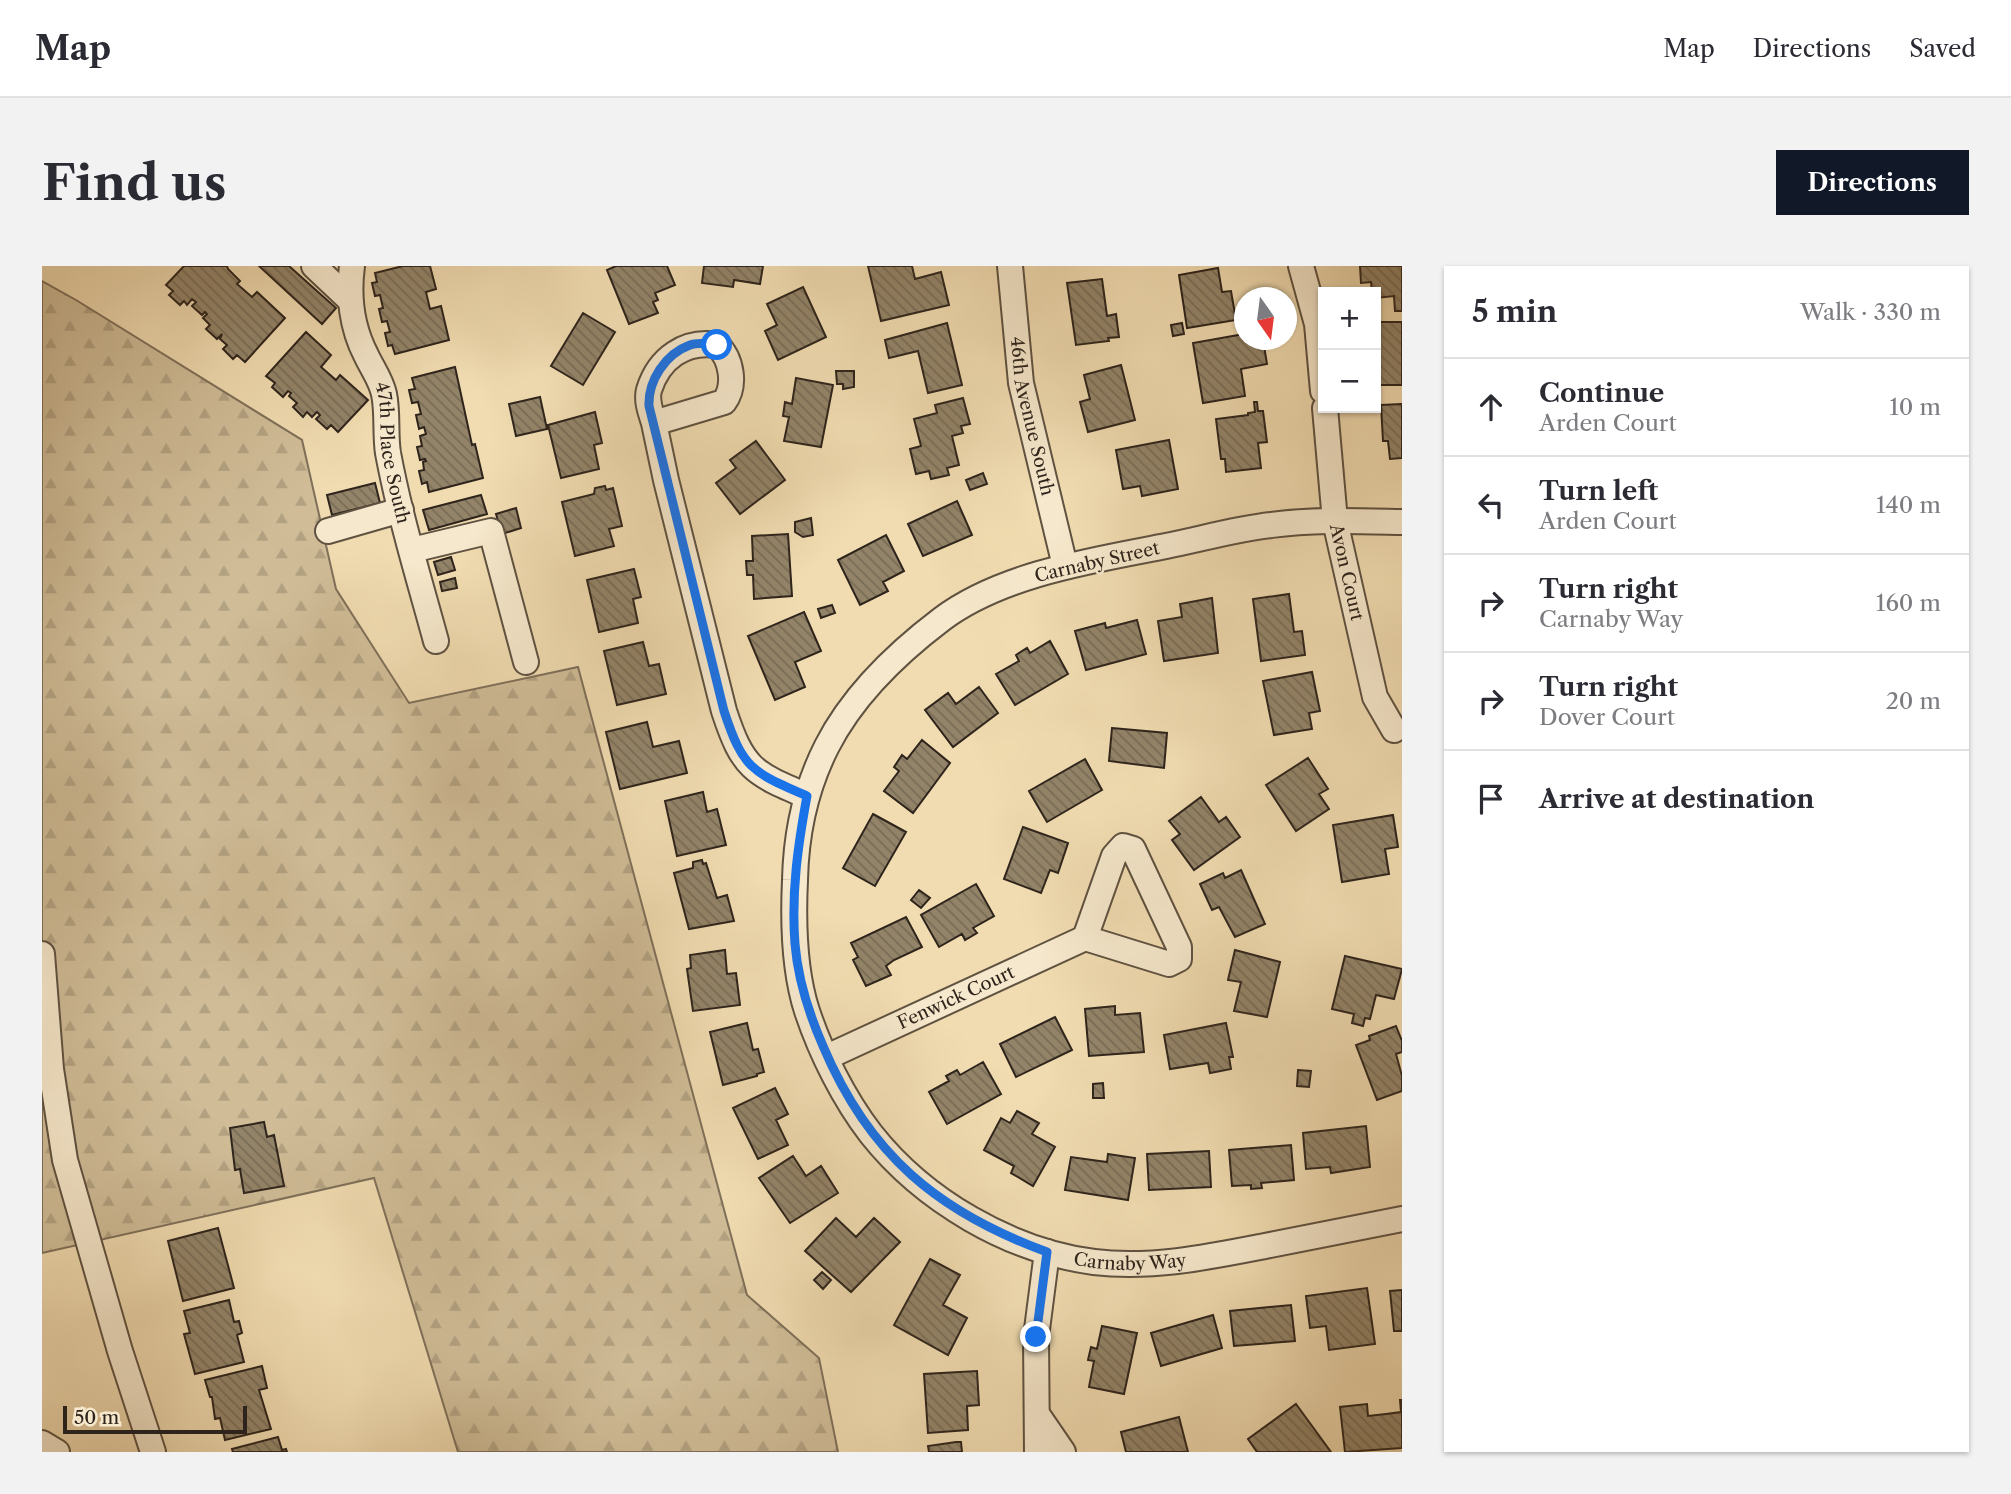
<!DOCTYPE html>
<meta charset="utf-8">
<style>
body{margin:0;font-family:"Libre Caslon Text",serif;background:#f2f2f3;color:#2b2b33}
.controls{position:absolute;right:21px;top:21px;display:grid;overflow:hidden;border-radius:0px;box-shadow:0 2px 5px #0004}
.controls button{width:63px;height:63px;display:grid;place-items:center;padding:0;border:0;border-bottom:2px solid #e1e1e2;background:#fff;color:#2b2b33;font:35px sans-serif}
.compass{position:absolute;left:1192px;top:21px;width:63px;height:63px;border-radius:50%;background:#fff;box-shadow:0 2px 5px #0004;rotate:166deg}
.scale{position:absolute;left:21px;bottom:18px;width:184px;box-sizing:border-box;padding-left:7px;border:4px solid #2e241c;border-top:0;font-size:19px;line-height:24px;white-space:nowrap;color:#2e241c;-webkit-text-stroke:5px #f6e8cc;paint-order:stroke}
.stop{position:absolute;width:21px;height:21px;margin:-16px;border:5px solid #1a73e8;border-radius:50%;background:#fff}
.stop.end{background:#1a73e8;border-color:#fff;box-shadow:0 2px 7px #0008}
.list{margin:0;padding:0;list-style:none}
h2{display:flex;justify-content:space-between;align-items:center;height:91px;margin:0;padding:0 28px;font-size:30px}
h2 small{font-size:23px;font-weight:400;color:#7c7c81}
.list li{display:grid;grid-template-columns:46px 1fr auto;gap:21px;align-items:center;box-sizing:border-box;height:98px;padding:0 28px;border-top:2px solid #e1e1e2}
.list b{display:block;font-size:26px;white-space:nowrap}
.list p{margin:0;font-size:23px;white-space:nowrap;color:#7c7c81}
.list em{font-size:23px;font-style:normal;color:#7c7c81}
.icon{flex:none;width:38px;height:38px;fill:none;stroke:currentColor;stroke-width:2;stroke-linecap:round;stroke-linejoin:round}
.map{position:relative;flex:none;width:1360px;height:1186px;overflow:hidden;border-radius:0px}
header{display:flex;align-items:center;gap:42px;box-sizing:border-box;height:98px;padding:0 35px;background:#fff;border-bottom:2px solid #e1e1e2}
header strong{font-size:33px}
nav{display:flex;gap:38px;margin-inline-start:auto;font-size:24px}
.intro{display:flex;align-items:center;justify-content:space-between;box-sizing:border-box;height:168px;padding:0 42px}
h1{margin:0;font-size:49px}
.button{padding:18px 32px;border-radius:0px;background:#111827;color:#fff;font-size:24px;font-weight:700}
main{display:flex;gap:42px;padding:0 42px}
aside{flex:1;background:#fff;border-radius:0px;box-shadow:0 2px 5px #0004}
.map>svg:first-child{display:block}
</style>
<header>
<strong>Map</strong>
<nav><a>Map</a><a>Directions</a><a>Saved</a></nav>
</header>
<div class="intro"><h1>Find us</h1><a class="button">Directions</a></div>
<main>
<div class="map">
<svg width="1360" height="1186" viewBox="0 0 1360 1186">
<defs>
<pattern id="forest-firs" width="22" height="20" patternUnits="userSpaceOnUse" patternTransform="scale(1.75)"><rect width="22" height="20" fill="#d0bd98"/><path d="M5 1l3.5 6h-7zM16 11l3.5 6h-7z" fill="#b3a282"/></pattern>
<pattern id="building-back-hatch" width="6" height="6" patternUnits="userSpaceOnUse" patternTransform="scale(1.75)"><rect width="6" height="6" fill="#938469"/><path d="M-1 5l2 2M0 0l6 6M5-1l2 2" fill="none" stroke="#786c56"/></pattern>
</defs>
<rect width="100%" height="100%" fill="#f1dcb1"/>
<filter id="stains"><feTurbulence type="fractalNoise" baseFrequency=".00286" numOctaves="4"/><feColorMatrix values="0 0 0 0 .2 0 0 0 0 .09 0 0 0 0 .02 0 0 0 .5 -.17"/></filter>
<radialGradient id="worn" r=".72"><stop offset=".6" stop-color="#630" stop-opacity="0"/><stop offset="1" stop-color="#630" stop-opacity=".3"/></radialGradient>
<path fill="url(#forest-firs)" stroke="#7f705a" stroke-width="2" d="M0 15 34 34 260 174 294 323 367 437 536 401 705 1029 777 1092 796 1186H416L332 912 0 987Z"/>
<path fill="url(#building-back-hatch)" stroke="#2e241c" stroke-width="2" d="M142 0H185L186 3 198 15 195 18 210 31 215 26 243 52 203 96 195 89 191 93 181 83 185 79 178 73 180 68 175 73 164 63 168 59 161 52 165 48 163 46 160 49 150 40 154 36 150 33 145 39 142 35 138 39 127 29 131 25 124 19Z
M217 0H247L294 42 280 58Z
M361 0H388L394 23 384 26 388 43 399 40 407 74 353 88 350 79 346 80 343 67 348 66 345 55 340 56 337 43 341 42 338 29 333 30 330 17 335 16 333 7Z
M574 0H625L633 19 613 27 616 34 611 36 616 47 587 58 565 4Z
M662 0H721L718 18 692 14 691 21 660 17Z
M826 0H870L873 13 899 6 907 39 839 55Z
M1318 0H1360V45H1353L1352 30 1334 32V26H1330L1329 16 1319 17Z
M1176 2 1180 26 1189 25 1194 54 1145 62 1137 9Z
M1060 13 1065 50 1074 48 1077 71 1066 72 1067 75 1034 79 1025 17Z
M761 21 784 71 736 94 723 65 735 59 725 38Z
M541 47 573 66 541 119 509 100Z
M1334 56H1360V119H1334Z
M905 57 920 119 886 127 876 85 847 92 843 74Z
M1140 57 1142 68 1131 70 1129 59Z
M264 66 289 89 279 101 294 114 298 109 326 134 296 166 289 159 285 163 274 153 278 149 275 146 270 151 265 146 261 151 251 141 255 137 247 130 249 127 246 125 241 131 230 121 233 117 224 110Z
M1202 68V74H1221L1225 98 1199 103 1203 130 1161 137 1151 77Z
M1079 99 1093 154 1046 166 1038 136 1048 133 1042 109Z
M413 101 430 179 433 178 441 212 387 226 385 216 380 218 377 205 382 204 381 196 384 195 383 193 378 194 375 181 380 180 378 170 384 168 382 161 377 163 374 149 379 148 376 136 370 137 367 124 373 123 370 112Z
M794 105H812V121L801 123V118H795Z
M754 112 791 119 779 181 742 175 747 151 741 150 743 136 750 138Z
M498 131 505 163 474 170 467 138Z
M921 132 928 158 919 160 921 167 910 170 917 199 905 202 907 209 889 213 887 205 874 208 868 183 879 180 872 153 895 147 893 139Z
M1212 136H1215L1216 145H1221L1225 176 1216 177 1219 202 1184 206 1183 193H1179L1174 153 1206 149V147L1213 146Z
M1360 138V192L1348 193 1346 175H1341L1339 139Z
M553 146 560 177 552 179 557 203 519 212 506 159Z
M1127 174 1136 223 1100 230 1098 220 1081 223 1074 184Z
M714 175 743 214 698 248 674 217 694 202 688 194Z
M941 207 945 218 928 224 924 214Z
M333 217 338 237 290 249 285 229Z
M563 220 564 224 571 222 580 260 567 263 572 280 533 290 520 236 552 228 553 222Z
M439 229 445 248 387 264 381 244Z
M915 235 930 269 881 290 866 258Z
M474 242 479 262 460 268 454 248Z
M769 252 771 269 761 271 753 266V256Z
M746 268 750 330 712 333 711 309H705L704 295H711L710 270Z
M844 269 862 305 841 316 846 325 818 339 796 294Z
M409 291 413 304 396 309 392 296Z
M592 303 599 331 591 333 596 357 557 366 545 314Z
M413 312 415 322 400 325 398 316Z
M1247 328 1252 366 1260 365 1263 389 1219 395 1211 333Z
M1170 332 1176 387 1122 395 1116 355 1140 351 1138 338Z
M790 339 793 347 779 352 776 343Z
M762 346 779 385 753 396 763 421 733 434 706 370Z
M1095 354 1104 388 1044 404 1033 365 1063 357 1064 362Z
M1008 375 1026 408 973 439 954 408 977 395 974 389 985 382 988 387Z
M601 376 607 400 617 398 624 428 575 439 562 385Z
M1270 406 1278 445 1267 447 1270 463 1232 469 1221 415Z
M937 421 956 447 911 481 883 444 906 427 914 438Z
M605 456 611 481 637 475 645 507 578 523 564 466Z
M1070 462 1125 467 1122 502 1067 495Z
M880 474 908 497 871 547 842 525 857 505 852 501 860 489 865 493Z
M1266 492 1286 523 1277 528 1287 543 1254 565 1224 519Z
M1043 493 1060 524 1005 556 987 525Z
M661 526 665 546 675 543 684 579 635 590 623 535Z
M1159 531 1177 556 1184 551 1198 571 1152 604 1130 574 1138 568 1127 555Z
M831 548 864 566 833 620 801 602Z
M1351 549 1356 581 1343 583 1347 608 1300 616 1291 559Z
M981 561 1026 577 1016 607 1008 604 999 627 962 613Z
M660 594 661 598 664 597 675 632 685 629 692 655 647 663 632 607 651 602V596Z
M1199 604 1223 658 1193 671 1177 641 1170 644 1158 618 1181 607 1183 612Z
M934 618 952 650 931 662 935 667 923 674 920 668 897 681 879 649Z
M877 624 888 632 879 642 869 634Z
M864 651 880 681 852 694 844 700 849 709 824 720 811 694 816 691 809 677Z
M683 684 685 708 694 707 698 739 651 745 645 703 649 702 648 689Z
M1193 684 1238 696 1225 751 1192 745 1199 716 1186 714Z
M1303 690 1360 703 1352 733 1334 729 1328 753 1323 752 1321 760 1310 757 1312 748 1290 743Z
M1073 740V749L1098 747 1102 786 1047 790 1043 743Z
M1013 751 1030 784 974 811 958 778Z
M705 757 711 784 716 783 722 806 715 808V810L681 819 668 766Z
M1184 757 1191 791H1187L1189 803 1168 807 1166 797 1128 803 1122 769Z
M1354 760 1360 775V786L1354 788 1360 810V825L1335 834 1314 779 1328 774 1327 770Z
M941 796 959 828 905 858 887 826 907 815 904 810 915 804 918 809Z
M1256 804 1269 805 1267 821 1255 820Z
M1061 817 1062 832H1051V818Z
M733 822 746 848 734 854 746 879 716 893 691 842Z
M975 845 997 857 990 868 1013 881 991 920 969 907 972 900 942 884 959 852 968 857Z
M222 856 225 871 232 869 242 920 202 927 198 903 193 904 188 862Z
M1324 860 1328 901 1289 907 1288 901 1264 903 1261 867Z
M1249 879 1252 914 1219 917 1220 922 1209 923V919L1190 920 1187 884Z
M1167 885 1169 921 1107 924 1105 888Z
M1066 888 1093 892 1086 934 1023 924 1029 891 1065 896Z
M751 890 764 910 779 900 796 927 748 957 717 912Z
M794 952 814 971 832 952 858 976 809 1026 763 985Z
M176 962 192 1022 141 1035 126 975Z
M888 993 918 1009 901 1039 925 1052 906 1089 852 1059Z
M780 1006 789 1014 781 1023 772 1014Z
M1325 1022 1333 1078 1287 1084 1284 1060 1268 1062 1264 1030Z
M1360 1024V1065H1352L1348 1025Z
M187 1034 192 1056 197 1055 200 1067 195 1069 202 1096 153 1108 142 1068 148 1067 142 1045Z
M1249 1039 1253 1075 1192 1080 1188 1045Z
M1171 1049 1180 1082 1119 1100 1109 1067Z
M1060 1060 1095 1067 1082 1128 1047 1121 1052 1095 1046 1094 1049 1081 1055 1083Z
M220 1100 225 1122 217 1124 229 1163 183 1174 178 1152 173 1153 170 1131H168L163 1114Z
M935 1105 937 1139 925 1140 926 1164 886 1167 882 1108Z
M1358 1134H1360V1182L1303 1186 1298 1141 1325 1138 1326 1150 1344 1148 1359 1146Z
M1254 1138 1289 1186H1215L1206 1173Z
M1137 1151 1146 1186H1084L1079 1166Z
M236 1171 240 1184 244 1183 245 1186H191L190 1183Z
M914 1176H919L920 1186H887L886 1180Z"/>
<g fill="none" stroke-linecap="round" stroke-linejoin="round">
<defs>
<g id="minor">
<path d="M272 0 308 34"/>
<path id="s1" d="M310 0C306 30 310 62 324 89 330 102 339 114 342 128 346 147 343 168 346 187 358 251 377 313 394 375"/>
<path id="s2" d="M968 0 979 117 1023 300"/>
<path d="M1259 0 1275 58 1281 125"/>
<path id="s3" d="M1283 142 1293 255 1333 431 1352 464"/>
<path d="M612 157C609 147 604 135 607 124 617 92 643 74 675 79 690 93 694 120 682 136L612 157 624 214 682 445C701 503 711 507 765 530"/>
<path id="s4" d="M1360 256C1317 255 1272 253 1229 259 1194 263 1159 273 1124 280 1052 294 960 308 900 353 855 387 811 429 785 480 764 521 754 568 753 614 751 656 752 705 765 745 779 787 802 833 829 868 882 935 968 985 1052 996 1109 1003 1167 991 1223 980 1269 971 1314 962 1360 953"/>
<path d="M286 265 359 244"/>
<path d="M370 284 449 265 484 396"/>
<path d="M1081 580 1091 583 1137 681V693L1127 698 1043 672 1072 590Z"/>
<path d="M0 688 9 803 23 894 78 1085 111 1186"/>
<path id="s5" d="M785 791 1043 672"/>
<path d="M995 1148 1021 1186"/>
<path d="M0 1177 15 1186"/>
<path d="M995 1186 994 1071 1005 986"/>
</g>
</defs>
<use href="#minor" stroke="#5f5241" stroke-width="28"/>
<use href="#minor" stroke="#f6e8cc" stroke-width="24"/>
</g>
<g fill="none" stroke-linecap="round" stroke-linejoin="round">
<path stroke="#1a73e8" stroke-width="9" d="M675 79C666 78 656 76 648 79 623 88 606 115 607 140L682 445C701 503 710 506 765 530 756 579 749 627 753 678 756 714 767 748 781 780 827 889 896 946 1005 986L994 1071"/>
</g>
<g text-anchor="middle" stroke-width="5" stroke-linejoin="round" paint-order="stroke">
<g font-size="18" fill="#2e241c" stroke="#f6e8cc">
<text dy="6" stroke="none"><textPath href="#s2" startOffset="152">46th Avenue South</textPath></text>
<text dy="6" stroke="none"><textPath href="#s1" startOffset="194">47th Place South</textPath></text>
<text transform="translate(1055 296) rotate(-13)" y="6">Carnaby Street</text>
<text dy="6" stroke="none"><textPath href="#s3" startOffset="166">Avon Court</textPath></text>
<text dy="6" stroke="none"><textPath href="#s5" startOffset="142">Fenwick Court</textPath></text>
<text dy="6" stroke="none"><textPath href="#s4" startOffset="1358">Carnaby Way</textPath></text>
</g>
</g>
<rect width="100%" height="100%" filter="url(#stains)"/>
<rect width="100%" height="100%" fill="url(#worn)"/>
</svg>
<div class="controls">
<button>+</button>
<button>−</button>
</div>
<svg class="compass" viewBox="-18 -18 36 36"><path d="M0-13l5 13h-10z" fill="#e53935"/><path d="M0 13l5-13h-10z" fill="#7c7c81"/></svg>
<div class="scale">50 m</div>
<div class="stop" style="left:675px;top:79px"></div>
<div class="stop end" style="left:994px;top:1071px"></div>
</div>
<aside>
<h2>5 min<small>Walk · 330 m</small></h2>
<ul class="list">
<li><svg class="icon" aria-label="ahead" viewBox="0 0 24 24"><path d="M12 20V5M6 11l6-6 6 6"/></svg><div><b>Continue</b><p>Arden Court</p></div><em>10 m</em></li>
<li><svg class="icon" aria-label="left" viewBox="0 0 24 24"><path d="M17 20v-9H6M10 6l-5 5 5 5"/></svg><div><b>Turn left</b><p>Arden Court</p></div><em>140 m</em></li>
<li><svg class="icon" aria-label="right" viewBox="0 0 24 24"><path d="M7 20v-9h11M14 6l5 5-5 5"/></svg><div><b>Turn right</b><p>Carnaby Way</p></div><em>160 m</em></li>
<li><svg class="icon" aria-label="right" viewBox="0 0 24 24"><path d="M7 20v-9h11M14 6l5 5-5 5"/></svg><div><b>Turn right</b><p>Dover Court</p></div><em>20 m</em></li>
<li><svg class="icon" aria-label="arrive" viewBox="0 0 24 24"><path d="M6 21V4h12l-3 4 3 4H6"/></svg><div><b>Arrive at destination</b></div></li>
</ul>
</aside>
</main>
